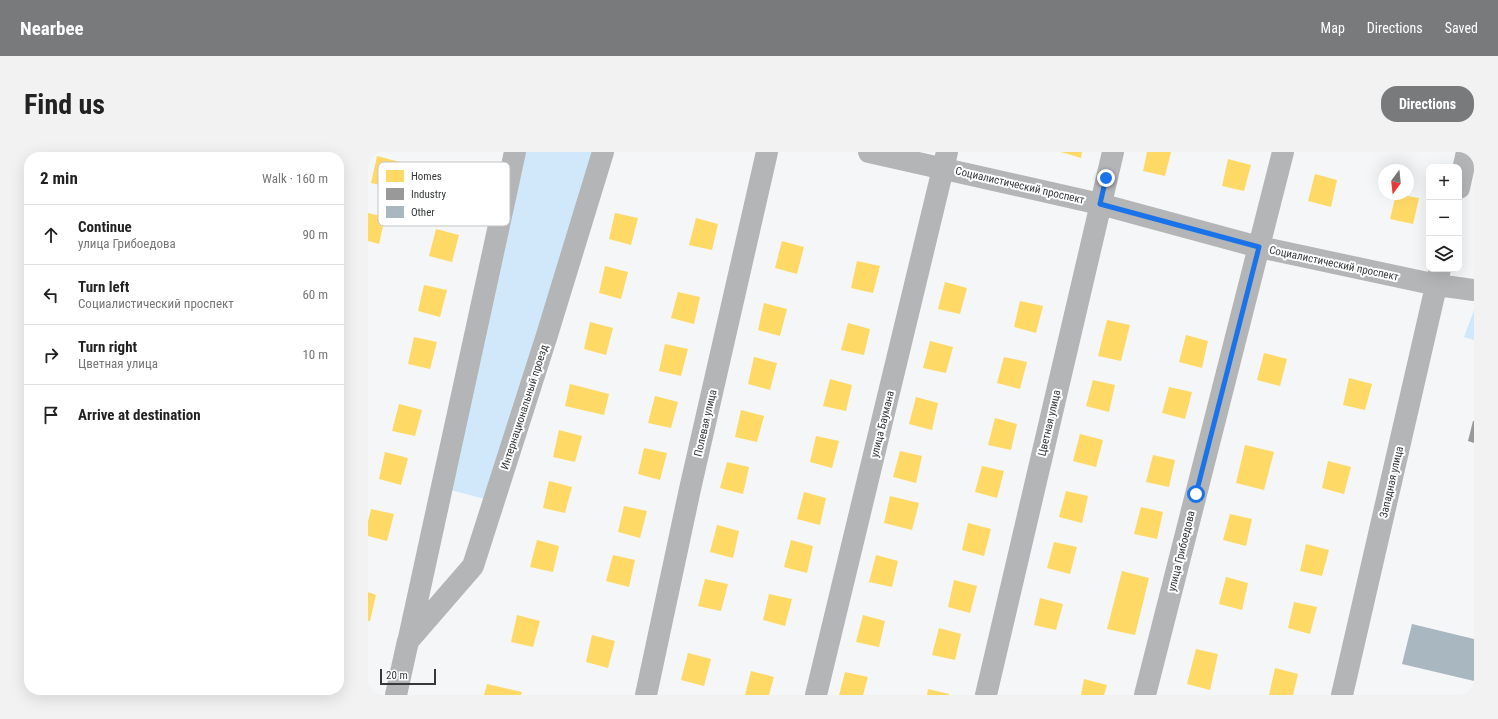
<!DOCTYPE html>
<meta charset="utf-8">
<style>
body{margin:0;font-family:"Roboto Condensed",sans-serif;background:#f2f2f2;color:#222}
.controls{position:absolute;right:12px;top:12px;display:grid;overflow:hidden;border-radius:8px;box-shadow:0 4px 16px #0002}
.controls button{width:36px;height:36px;display:grid;place-items:center;padding:0;border:0;border-bottom:1px solid #e0e0e0;background:#fff;color:#222;font:20px sans-serif}
.compass{position:absolute;left:1010px;top:12px;width:36px;height:36px;border-radius:50%;background:#fff;box-shadow:0 4px 16px #0002;rotate:195deg}
.scale{position:absolute;left:12px;bottom:10px;width:56px;box-sizing:border-box;padding-left:4px;border:2px solid #36383a;border-top:0;font-size:11px;line-height:14px;white-space:nowrap;color:#36383a;-webkit-text-stroke:3px #fff;paint-order:stroke}
.stop{position:absolute;width:12px;height:12px;margin:-9px;border:3px solid #1a73e8;border-radius:50%;background:#fff}
.stop.end{background:#1a73e8;border-color:#fff;box-shadow:0 1px 4px #0008}
.list{margin:0;padding:0;list-style:none}
h2{display:flex;justify-content:space-between;align-items:center;height:52px;margin:0;padding:0 16px;font-size:17px}
h2 small{font-size:13px;font-weight:400;color:#767676}
.list li{display:grid;grid-template-columns:26px 1fr auto;gap:12px;align-items:center;box-sizing:border-box;height:60px;padding:0 16px;border-top:1px solid #e0e0e0}
.list b{display:block;font-size:15px;white-space:nowrap}
.list p{margin:0;font-size:13px;white-space:nowrap;color:#767676}
.list em{font-size:13px;font-style:normal;color:#767676}
.icon{flex:none;width:22px;height:22px;fill:none;stroke:currentColor;stroke-width:2;stroke-linecap:round;stroke-linejoin:round}
.map{position:relative;flex:none;width:1106px;height:543px;overflow:hidden;border-radius:16px}
header{display:flex;align-items:center;gap:24px;box-sizing:border-box;height:56px;padding:0 20px;background:#787a7c;color:#fff}
header strong{font-size:19px}
nav{display:flex;gap:22px;margin-inline-start:auto;font-size:14px}
.intro{display:flex;align-items:center;justify-content:space-between;box-sizing:border-box;height:96px;padding:0 24px}
h1{margin:0;font-size:28px}
.button{padding:10px 18px;border-radius:16px;background:#787a7c;color:#fff;font-size:14px;font-weight:700}
main{display:flex;gap:24px;padding:0 24px}
aside{flex:1;background:#fff;border-radius:16px;box-shadow:0 4px 16px #0002}
.map>svg:first-child{display:block}
</style>
<header>
<strong>Nearbee</strong>
<nav><a>Map</a><a>Directions</a><a>Saved</a></nav>
</header>
<div class="intro"><h1>Find us</h1><a class="button">Directions</a></div>
<main>
<aside>
<h2>2 min<small>Walk · 160 m</small></h2>
<ul class="list">
<li><svg class="icon" aria-label="ahead" viewBox="0 0 24 24"><path d="M12 20V5M6 11l6-6 6 6"/></svg><div><b>Continue</b><p>улица Грибоедова</p></div><em>90 m</em></li>
<li><svg class="icon" aria-label="left" viewBox="0 0 24 24"><path d="M17 20v-9H6M10 6l-5 5 5 5"/></svg><div><b>Turn left</b><p>Социалистический проспект</p></div><em>60 m</em></li>
<li><svg class="icon" aria-label="right" viewBox="0 0 24 24"><path d="M7 20v-9h11M14 6l5 5-5 5"/></svg><div><b>Turn right</b><p>Цветная улица</p></div><em>10 m</em></li>
<li><svg class="icon" aria-label="arrive" viewBox="0 0 24 24"><path d="M6 21V4h12l-3 4 3 4H6"/></svg><div><b>Arrive at destination</b></div></li>
</ul>
</aside>
<div class="map">
<svg width="1106" height="543" viewBox="0 0 1106 543">
<rect width="100%" height="100%" fill="#f4f6f8"/>
<path fill="#d0e8f9" d="M158 0H225L117 347 83 338Z
M1106 158V188L1096 185Z"/>
<path fill="#ffd966" d="M693 0H714L713 6Z
M779 0H803L797 24 775 19Z
M9 4 32 10 26 36 3 31Z
M860 7 883 13 876 39 854 34Z
M947 22 969 28 963 55 940 49Z
M1028 42 1051 46 1045 72 1022 67Z
M0 61 17 65 11 92 0 89Z
M247 61 270 66 263 93 241 87Z
M328 66 350 72 344 98 321 93Z
M68 77 91 83 84 110 61 104Z
M414 89 436 95 429 122 407 116Z
M489 109 512 114 505 141 483 136Z
M237 114 260 120 253 147 231 141Z
M577 130 599 136 592 162 570 157Z
M56 133 79 138 72 165 50 159Z
M310 140 332 145 326 172 303 166Z
M652 149 675 154 668 181 646 175Z
M396 151 419 157 412 184 390 178Z
M739 168 762 173 753 209 730 204Z
M222 170 245 176 238 203 216 197Z
M480 171 502 177 496 203 473 198Z
M818 183 840 189 834 216 811 210Z
M46 185 69 190 62 217 40 212Z
M562 189 585 195 578 221 555 216Z
M297 192 320 197 313 224 291 219Z
M896 201 919 207 912 234 889 228Z
M386 205 409 211 402 238 380 232Z
M636 205 659 210 652 237 629 231Z
M981 226 1004 232 997 258 975 253Z
M462 227 484 233 478 259 455 254Z
M725 228 747 233 741 260 718 254Z
M202 232 241 242 236 263 197 254Z
M801 235 824 240 817 267 794 261Z
M287 244 310 250 303 276 280 271Z
M548 245 570 251 564 278 541 272Z
M31 252 54 258 47 284 24 279Z
M373 258 396 264 389 290 367 285Z
M627 266 649 272 643 298 620 293Z
M191 278 214 284 207 310 185 305Z
M712 282 735 288 728 315 705 309Z
M448 284 471 289 464 316 442 310Z
M877 293 906 300 896 338 868 331Z
M276 296 299 301 292 328 270 322Z
M532 299 554 304 548 331 525 325Z
M17 300 40 306 33 333 11 327Z
M785 303 807 308 801 335 778 330Z
M960 309 983 315 976 342 954 336Z
M359 310 381 315 375 342 352 336Z
M614 314 636 319 629 346 607 340Z
M181 329 204 335 197 361 175 356Z
M698 339 720 344 714 371 691 365Z
M436 340 458 346 452 373 429 367Z
M522 344 551 351 544 378 516 371Z
M256 354 279 359 272 386 250 380Z
M773 355 795 360 789 387 766 382Z
M3 357 26 362 19 389 0 384V369Z
M862 362 884 367 878 394 855 388Z
M600 371 623 377 616 404 594 398Z
M349 373 371 379 365 406 342 400Z
M169 388 191 394 185 420 162 415Z
M423 388 445 394 439 421 416 415Z
M686 390 709 395 702 422 679 416Z
M938 392 961 398 954 424 932 419Z
M245 403 267 408 261 435 238 429Z
M508 403 530 409 524 435 501 430Z
M754 419 781 426 767 483 739 477Z
M858 425 880 431 874 458 851 452Z
M337 427 360 432 353 459 330 454Z
M586 428 609 434 602 461 580 455Z
M0 440 8 443 2 469H0Z
M401 442 424 447 417 474 395 468Z
M672 446 695 452 688 478 666 473Z
M926 450 949 455 942 482 920 476Z
M149 463 172 469 165 495 143 490Z
M495 463 517 469 511 495 488 490Z
M571 476 593 482 587 508 564 503Z
M224 483 247 489 240 516 218 510Z
M828 497 850 502 842 538 819 532Z
M320 501 343 507 336 534 313 528Z
M907 516 930 522 925 543H901Z
M383 519 406 525 401 543H377Z
M477 520 500 525 495 543H471Z
M716 527 739 533 736 543H713Z
M119 532 154 540 153 543H116Z
M560 537 581 542V543H559Z"/>
<path fill="#999" d="M1105 269H1106V291L1100 289Z"/>
<path fill="#a9b7c0" d="M1044 472 1106 487V529L1034 512Z"/>
<g fill="none" stroke-linecap="round" stroke-linejoin="round">
<path stroke="#b3b5b6" stroke-width="22" d="M501 0 732 52 891 95 1069 133 1106 138
M1091 36 1099 0
M41 486 147 0
M28 543 40 489 105 414 179 183 235 0
M278 543 322 337 399 0
M448 543 579 0
M618 543 745 0
M777 543 915 0
M974 543 1072 117"/>
</g>
<g fill="none" stroke-linecap="round" stroke-linejoin="round">
<path stroke="#1a73e8" stroke-width="5" d="M738 26 732 52 891 95 828 342"/>
</g>
<g text-anchor="middle" stroke-width="4" stroke-linejoin="round" paint-order="stroke">
<g font-size="11" fill="#36383a" stroke="#fff">
<text transform="translate(652 33) rotate(13)" y="4">Социалистический проспект</text>
<text transform="translate(966 111) rotate(12)" y="4">Социалистический проспект</text>
<text transform="translate(156 255) rotate(-72)" y="4">Интернациональный проезд</text>
<text transform="translate(337 271) rotate(-77)" y="4">Полевая улица</text>
<text transform="translate(681 271) rotate(-77)" y="4">Цветная улица</text>
<text transform="translate(514 272) rotate(-76)" y="4">улица Баумана</text>
<text transform="translate(1023 330) rotate(-77)" y="4">Западная улица</text>
<text transform="translate(813 399) rotate(-76)" y="4">улица Грибоедова</text>
</g>
</g>
<rect x="10" y="10" width="132" height="64" rx="6" fill="#fff" stroke="#c3c3c4" stroke-width="1"/>
<rect x="18" y="18" width="18" height="12" fill="#ffd966"/>
<rect x="18" y="36" width="18" height="12" fill="#999"/>
<rect x="18" y="54" width="18" height="12" fill="#a9b7c0"/>
<g font-size="11" fill="#36383a">
<text x="43" y="28">Homes</text>
<text x="43" y="46">Industry</text>
<text x="43" y="64">Other</text>
</g>
</svg>
<div class="controls">
<button>+</button>
<button>−</button>
<button><svg class="icon" aria-label="layers" viewBox="0 0 24 24"><path d="M12 4l9 5-9 5-9-5zM3 14l9 5 9-5"/></svg></button>
</div>
<svg class="compass" viewBox="-18 -18 36 36"><path d="M0-13l5 13h-10z" fill="#e53935"/><path d="M0 13l5-13h-10z" fill="#767676"/></svg>
<div class="scale">20 m</div>
<div class="stop" style="left:828px;top:342px"></div>
<div class="stop end" style="left:738px;top:26px"></div>
</div>
</main>
